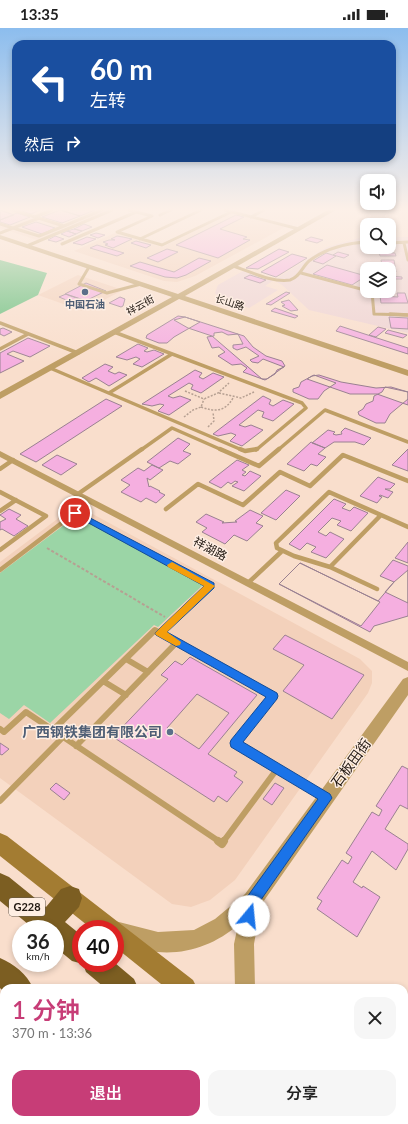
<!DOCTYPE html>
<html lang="zh">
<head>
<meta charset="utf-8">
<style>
  :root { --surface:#fff; --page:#f6f6f6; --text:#222; --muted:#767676; --accent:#c73d77 }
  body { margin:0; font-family:Lato,"Noto Sans SC",sans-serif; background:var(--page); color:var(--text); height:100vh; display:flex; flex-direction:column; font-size:15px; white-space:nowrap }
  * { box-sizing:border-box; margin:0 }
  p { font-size:13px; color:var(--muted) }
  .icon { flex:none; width:22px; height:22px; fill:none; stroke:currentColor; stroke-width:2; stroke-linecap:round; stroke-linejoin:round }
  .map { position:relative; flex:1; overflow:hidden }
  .panel { position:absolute; left:0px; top:956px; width:408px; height:140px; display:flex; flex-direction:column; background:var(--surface); border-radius:12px 12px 0 0; box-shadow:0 2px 6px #0003 }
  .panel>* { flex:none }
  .guide { position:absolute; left:12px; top:12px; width:384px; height:122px; border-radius:12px; box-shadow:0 2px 6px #0003; background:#1a4fa0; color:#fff; overflow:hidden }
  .buttons { position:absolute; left:360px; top:146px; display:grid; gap:8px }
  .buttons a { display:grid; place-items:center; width:36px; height:36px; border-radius:8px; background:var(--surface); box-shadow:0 2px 6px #0003; font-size:20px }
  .speed { position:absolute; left:12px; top:892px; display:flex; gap:8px; font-size:20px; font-weight:700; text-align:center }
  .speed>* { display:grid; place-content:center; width:52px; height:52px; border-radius:50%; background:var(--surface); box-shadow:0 2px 6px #0003; line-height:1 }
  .speed small { font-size:10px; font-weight:400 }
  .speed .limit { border:6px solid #d22; background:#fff; color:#111 }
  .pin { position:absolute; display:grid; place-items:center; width:34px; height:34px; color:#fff; margin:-17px; border:2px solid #fff; border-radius:50%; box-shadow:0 1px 4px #0007 }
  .me { position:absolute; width:44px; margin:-22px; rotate:17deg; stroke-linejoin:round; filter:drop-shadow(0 0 3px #0008) }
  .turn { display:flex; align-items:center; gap:14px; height:84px; padding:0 12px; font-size:18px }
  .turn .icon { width:52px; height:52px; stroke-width:2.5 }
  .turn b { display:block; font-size:28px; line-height:34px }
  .then { display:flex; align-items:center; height:38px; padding:0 12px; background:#0003; gap:8px; font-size:15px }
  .round { display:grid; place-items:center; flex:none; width:42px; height:42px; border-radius:12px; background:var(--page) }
  .summary { display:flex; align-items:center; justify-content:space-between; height:68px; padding:0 12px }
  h1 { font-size:24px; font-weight:600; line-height:30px; color:var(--accent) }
  .action { display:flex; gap:8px; margin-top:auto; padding:8px 12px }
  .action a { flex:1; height:46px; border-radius:12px; background:var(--accent); color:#fff; font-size:16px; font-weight:600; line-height:46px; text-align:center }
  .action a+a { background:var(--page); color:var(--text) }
  .status { display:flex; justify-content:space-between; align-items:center; height:28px; padding:0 20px; background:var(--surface); direction:ltr }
  .status svg { height:11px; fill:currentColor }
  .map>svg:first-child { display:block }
</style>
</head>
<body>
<div class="status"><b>13:35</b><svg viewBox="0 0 49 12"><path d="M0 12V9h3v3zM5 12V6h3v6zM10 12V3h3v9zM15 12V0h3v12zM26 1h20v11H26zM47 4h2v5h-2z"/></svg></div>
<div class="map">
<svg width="408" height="1096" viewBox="0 0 408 1096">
  <rect width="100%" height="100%" fill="#f9decc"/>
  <path fill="#f3d1bb" d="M0,182H108L37,212L0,200Z
    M231,185L285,199L195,248L177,254L164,253L74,223L115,205L162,219Z
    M78,247L123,262L83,283L38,267Z
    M76,477L360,631L372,643V655L368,665L235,852L210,872L191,879L172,876L0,750V534Z"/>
  <path fill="#eed3d3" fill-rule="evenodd" d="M366,208L367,219H389V209H408V305L309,282L282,257L274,252L265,258L278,262L249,280L220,270L215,265L218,257L243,243L274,252L327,219ZM367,241H389V263H367Z"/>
  <path fill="#9bd5a6" d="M76,488L203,557L158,599L154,597L50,695L24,677L9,691L0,685V545Z"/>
  <path fill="#68bf7d" d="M0,232L47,245L38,267L0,286Z"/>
  <path fill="#f5afe0" stroke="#9a8191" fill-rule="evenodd" d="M0,182L14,187L0,192Z
    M19,182H40L31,186Z
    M60,182L80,188L62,195L42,189Z
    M60,182H95L80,188Z
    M17,185L30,189L10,197L0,194V192Z
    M236,187L244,189L220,201L247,209L243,211L250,212L218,230L176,217Z
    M36,194L55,200L42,206L22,199Z
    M84,196L92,199L82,203L74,201Z
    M74,201L82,203L76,206L67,203Z
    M67,203L76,206L69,209L61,206Z
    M96,205L105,207L98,210L90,207Z
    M55,208L64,211L56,214L48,212Z
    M117,208L123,209L132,211L113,220L105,217L108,216L103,214L109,212H115L111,211Z
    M87,209L96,211L82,217L73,215Z
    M311,209L323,212L317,215L305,212Z
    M136,213L151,217L146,220L131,215Z
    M97,217L124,225L117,228L90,220Z
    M167,221L178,224L158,234L147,230Z
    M279,221L289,224L258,241L246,240Z
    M338,224L349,227L344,230L333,227Z
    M379,224L395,225L396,228H380Z
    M326,225L336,228L323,236L313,233Z
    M292,226L307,230L276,249L261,244Z
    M199,230L211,233L186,247L177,250L165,249L130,238L140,234L174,244Z
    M381,232H394L396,244L383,241Z
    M327,237L366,248L352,257L313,246Z
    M250,247L266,252L260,255L244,250Z
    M389,248L402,249V251H389Z
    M86,255L106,263L85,273L65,266Z
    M286,264L290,265L271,277L266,276Z
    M397,265H405L408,275H381L380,268L398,269Z
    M66,266L84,272L76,276L59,269Z
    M120,269L125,271L123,278L121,279L109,275Z
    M289,272L298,282L291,283L282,278L285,277L281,274Z
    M275,280L298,288L295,290L271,283Z
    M178,288L185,289L200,294L174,309L167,315H159L146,310L147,307Z
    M185,289L244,308L253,319L266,328L282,333L285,338L267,351H262L212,308L188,300L174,292Z
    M389,289L408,290V301L391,300Z
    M340,298L408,320V326L336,303Z
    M378,299L386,301L376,309L369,307Z
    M3,300L12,304L4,308L0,306V301Z
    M388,302L407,307L403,310L385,305Z
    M222,304L228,307L238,306L243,316L233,317V320L237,322L246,319L259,328L250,332L252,334L258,335L263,331L284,339L277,342L275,346L265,352L243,344L247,340L241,336L232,337L218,328L225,324L219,319L212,320L207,309L214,308V305Z
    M28,310L50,318L30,329L13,323L7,326L24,333L0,345V325Z
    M138,316L148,320L144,323L147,324L154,322L164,326L142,339L133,336L140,331L136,329L127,332L116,329Z
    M105,336L113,339L108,343L115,346L119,344L127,347L109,358L96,350L89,354L82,350Z
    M195,342L202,345L199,349L203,351L213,345L224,349L201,365L191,361L193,357L189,355L168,368L173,370L180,368L191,372L169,387L158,383L164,377L160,376L152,378L142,376Z
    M314,347L336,355L324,363L318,371H309L293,364V361L299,359L301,354Z
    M319,347L341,354L376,360L391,359L408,364V377L377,366H350L307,351L312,348Z
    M385,359L408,364V371L390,386L385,395H376L359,387L358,384L363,381L366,376L373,373L374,368L382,364Z
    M263,368L271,372L269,376L273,378L283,372L294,376L273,393L262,389L264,384L258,382L239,397L245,399L251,397L263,402L242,418L230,413L236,407L231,405L218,408L213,406Z
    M106,371L122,378L36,434L20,426Z
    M345,400L371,410L364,417L355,414H334L325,420L312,415L328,402L335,404L333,406L336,407L342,406L341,404Z
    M178,410L190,416L183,423L191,426L178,436L170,433L159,440L147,434Z
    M311,414L325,420L318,426L326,429L317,438L311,436L304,443L287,436Z
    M408,421V443L392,437Z
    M57,427L77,436L61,447L42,437Z
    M237,432L249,437L242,442L246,444L242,447L245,448L250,443L261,448L244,463L232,458L238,454L235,453L231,456L228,454L221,460L209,454Z
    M152,437L163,442L150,452L147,450L149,459L150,458L160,463L159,464L165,467L156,475L146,470L141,474L121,464L130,457L121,452L138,440L144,443Z
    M378,449L395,456L390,461H385L393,464L388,470L380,467L379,468L382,469L377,475L360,468Z
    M286,462L300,468L276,492L261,485Z
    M334,471L346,476L342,480L350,483L354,479L368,485L351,503L337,497L341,493L332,490L318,504L326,508L330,504L344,511L326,530L311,524L316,519L307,515L300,522L289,516Z
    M9,481L21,487L16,491L28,498L14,508L2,501L0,502V494L6,491L0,487Z
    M250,482L263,488L256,495L263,498L247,513L234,507L225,516L202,504L207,500L196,494L206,486L224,494L222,495L237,494L235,493Z
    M408,514V535L395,530Z
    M393,532L408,538V575L385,564L394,554L380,548Z
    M300,535L378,573L394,554L408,542V588L374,598L370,604L279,556Z
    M300,535L378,573L380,574L361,598L279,556Z
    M285,607L364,647L332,691L283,663L304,637L273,621Z
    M190,629L257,667L208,726L237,744L234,748L243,754L227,774L218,768L214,774L113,709L168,651L161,647L175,633L182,637ZM197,666L229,685L199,721L167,700Z
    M0,715L9,721L2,727L0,726Z
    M402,738L408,741V781L400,777L385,801L408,816V821L396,842L372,823L353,854L362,860L363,858L380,869L357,909L317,881L322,873L317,870L342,832L348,836L352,829L346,825L372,784L379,788L382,782L376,778Z
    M56,755L70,765L64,772L50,761Z
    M275,755L284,760L272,777L263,771Z"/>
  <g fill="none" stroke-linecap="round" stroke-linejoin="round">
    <path stroke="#b6a092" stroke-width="1.5" stroke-dasharray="2 1.5" stroke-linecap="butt" d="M185,363L204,371L218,365L229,355
      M219,365L241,370L254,364
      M201,379C215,384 225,384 233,370
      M184,389L193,382L201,379L204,371
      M208,399L214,393L213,384"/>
    <path stroke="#b6a092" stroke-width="2" stroke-dasharray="3 2" stroke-linecap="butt" d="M47,520L165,589"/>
    <path stroke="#be9e64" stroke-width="3" d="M13,182L35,189
      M52,182L35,189L64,198L102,182
      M129,182L152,188L117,204L162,217L231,184
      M225,182L299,201
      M160,187L171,182
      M251,189L264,182
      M39,190L13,200L39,208L64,198
      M0,196L13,200L0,205
      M140,211L201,182
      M389,215L408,214
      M404,215L408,232
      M62,216L136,184
      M27,218L112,182
      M233,238C249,243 272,255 290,252C300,249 302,239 309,233C326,220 347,215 367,214
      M89,239L79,256L107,265L141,256
      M301,245L372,264L374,286L408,287"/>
    <path stroke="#be9e64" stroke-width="3.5" d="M390,286L408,287
      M0,295L78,325
      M114,304L302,375L306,380L256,422
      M0,321L28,306
      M50,340L242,422
      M109,365L172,326
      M141,422L172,400L222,422
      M278,422L325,382L408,414"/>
    <path stroke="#be9e64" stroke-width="4.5" d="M220,421L259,438L279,421
      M240,421L245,423L257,421
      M0,441L13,432
      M0,464L46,488L0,522
      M329,464L381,487L330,539L294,528L277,520L276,515Z
      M78,466L142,421
      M166,481L198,456L243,477L280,444L310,458L343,427L408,453
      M0,483L16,472
      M381,487L408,499
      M330,539L377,561
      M0,542L75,485L210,558L172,594
      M248,555L281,524"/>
    <path stroke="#be9e64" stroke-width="6" d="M160,605L173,593
      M126,631L148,644
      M103,653L126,667
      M0,701L4,704L26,684L220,814
      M53,702L155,602L273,668L235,715L324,769
      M76,718L177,614
      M0,773L63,709
      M223,814L277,741"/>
    <path stroke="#be9e64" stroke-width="8" d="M218,813L222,816L224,813"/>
    <path fill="#be9e64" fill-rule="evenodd" d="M0,423L408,634V643L0,429Z
      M44,1092H62V1096H44Z"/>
    <path fill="#be9e64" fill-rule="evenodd" d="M328,182H336L185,268L408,342V348L179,271L0,371V364L172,269L0,211V207L178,266Z
      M408,649V667L261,877L254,916L255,960H235L234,916L238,897C216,916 187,927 157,924C143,922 129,916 115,913V901H106L108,896L115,893L158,904L194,902L215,891L245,866L403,651Z"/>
    <path fill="#a37c32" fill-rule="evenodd" d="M0,805L7,808L193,952L197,960H166L115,919V901H92L0,828Z
      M0,990L4,992V1017L0,1015Z
      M84,1092H112L114,1096H86Z
      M340,1092H370L372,1096H342Z"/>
    <path fill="#7c5e22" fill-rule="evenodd" d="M0,845L9,849L46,879L61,861L70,858L79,861L82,870L79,879L65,894L81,907V935H115L134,951L138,960H105L86,944L83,936L72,933L55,919V901H34L0,873Z
      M0,930C14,936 27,946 33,960H4V964L0,960Z
      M153,1092H185L187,1096H155Z
      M270,1092H330L328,1096H272Z"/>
  </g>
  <linearGradient id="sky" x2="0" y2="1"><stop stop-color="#8cbdee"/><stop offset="0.54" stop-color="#fcf0e8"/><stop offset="1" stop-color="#fcf0e8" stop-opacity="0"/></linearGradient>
  <rect width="408" height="335" fill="url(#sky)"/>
  <path fill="#1a73e8" stroke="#114b97" d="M75,482L214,555V560L167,604L277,665L278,668L277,671L243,714L330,766L332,770L258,876L254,892L249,894L245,892L243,888L247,869L318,771L231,719L230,715L231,712L266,669L156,607L155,605L204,558L72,486V483Z"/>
  <path fill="#f59e0b" d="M172,534L215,558L167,604L181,614L180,617L176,618L156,607L155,605L204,558L168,539L167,537Z"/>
  <g fill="#5c6f8a" stroke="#feeee3" stroke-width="1.5">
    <circle cx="85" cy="264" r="4"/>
    <circle cx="170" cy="704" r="4"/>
  </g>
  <g text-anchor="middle" stroke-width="3" stroke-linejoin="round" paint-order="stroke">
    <g font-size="10" fill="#201710" stroke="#feeee3">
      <text transform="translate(230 274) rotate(18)" y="4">长山路</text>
      <text transform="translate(140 277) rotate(-29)" y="4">祥云街</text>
    </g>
    <g font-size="10" font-weight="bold" fill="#4e5e75" stroke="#feeee3">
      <text x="85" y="280">中国石油</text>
    </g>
    <rect fill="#feeee3" stroke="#63584f" stroke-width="1" x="9" y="870" width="36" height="18" rx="3"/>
    <g font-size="11" font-weight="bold" fill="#201710">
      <text x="27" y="883">G228</text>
    </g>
    <g font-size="12" fill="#201710" stroke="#feeee3">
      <text transform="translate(210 521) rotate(28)" y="4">祥湖路</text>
    </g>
    <g font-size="14" font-weight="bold" fill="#4e5e75" stroke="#feeee3" text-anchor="end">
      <text x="162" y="709">广西钢铁集团有限公司</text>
    </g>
    <g font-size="14" fill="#201710" stroke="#feeee3">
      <text transform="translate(351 735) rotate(-54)" y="5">石板田街</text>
    </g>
  </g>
</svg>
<div class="buttons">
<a><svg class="icon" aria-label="sound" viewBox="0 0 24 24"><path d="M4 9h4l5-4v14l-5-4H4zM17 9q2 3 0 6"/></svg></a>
<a><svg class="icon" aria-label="search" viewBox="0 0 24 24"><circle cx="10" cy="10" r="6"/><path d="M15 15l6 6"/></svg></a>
<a><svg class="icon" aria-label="layers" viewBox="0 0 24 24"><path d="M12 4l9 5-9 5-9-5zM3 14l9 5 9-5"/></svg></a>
</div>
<div class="speed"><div>36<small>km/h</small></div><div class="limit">40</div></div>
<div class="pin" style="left:75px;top:485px;background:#d93025"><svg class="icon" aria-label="arrive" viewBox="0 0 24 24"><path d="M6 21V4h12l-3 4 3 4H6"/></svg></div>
<svg class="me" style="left:249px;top:888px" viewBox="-20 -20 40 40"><circle r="19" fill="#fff"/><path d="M0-13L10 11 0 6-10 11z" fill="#1a73e8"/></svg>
<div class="guide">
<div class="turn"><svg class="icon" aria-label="left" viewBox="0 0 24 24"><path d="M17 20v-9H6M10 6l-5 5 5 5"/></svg><div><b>60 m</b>左转</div></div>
<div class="then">然后<svg class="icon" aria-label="right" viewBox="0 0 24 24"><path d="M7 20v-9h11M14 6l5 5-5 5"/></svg></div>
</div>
<section class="panel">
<div class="summary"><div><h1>1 分钟</h1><p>370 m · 13:36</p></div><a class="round"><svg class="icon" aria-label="close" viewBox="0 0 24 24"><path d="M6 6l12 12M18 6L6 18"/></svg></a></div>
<div class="action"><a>退出</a><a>分享</a></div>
</section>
</div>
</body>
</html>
